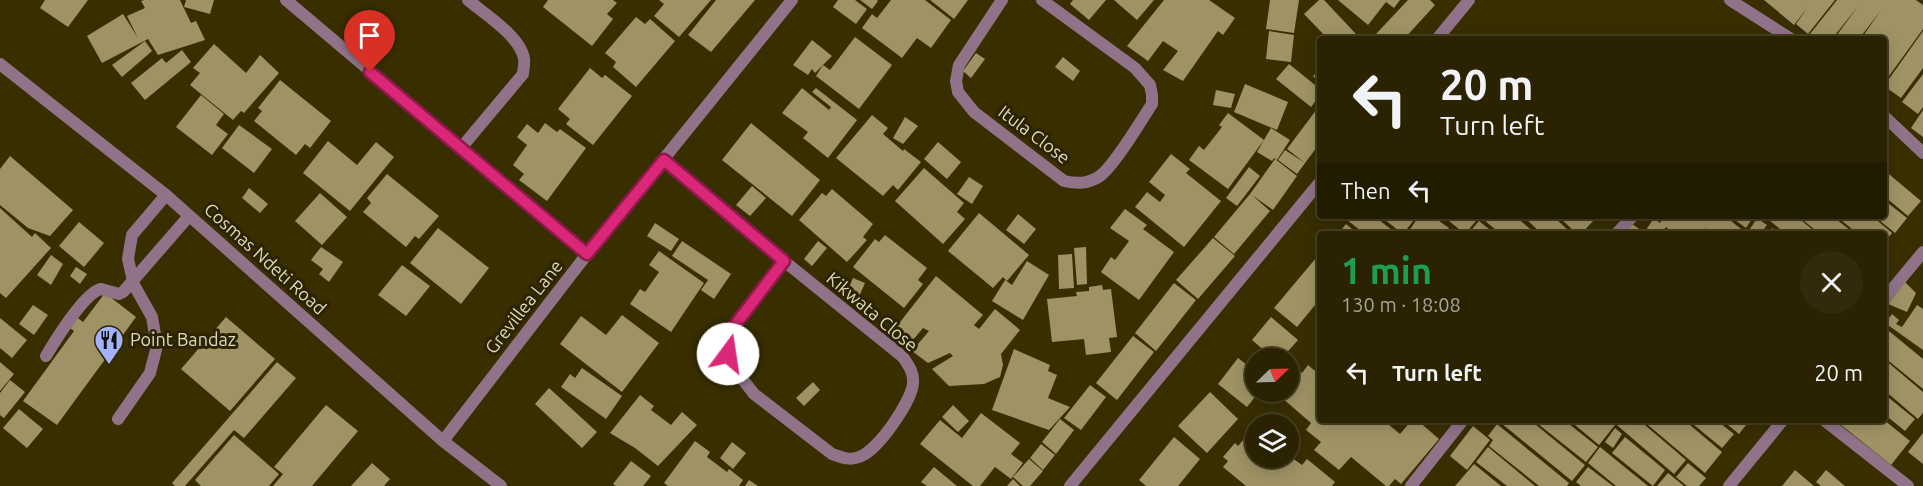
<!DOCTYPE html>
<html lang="en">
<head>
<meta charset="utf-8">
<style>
  :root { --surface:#2a2200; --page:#322a0a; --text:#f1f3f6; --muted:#a5a499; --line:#463f22 }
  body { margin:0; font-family:Ubuntu,sans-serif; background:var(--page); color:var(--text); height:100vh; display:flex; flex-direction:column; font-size:22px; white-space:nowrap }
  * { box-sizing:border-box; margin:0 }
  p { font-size:20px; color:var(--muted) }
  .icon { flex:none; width:33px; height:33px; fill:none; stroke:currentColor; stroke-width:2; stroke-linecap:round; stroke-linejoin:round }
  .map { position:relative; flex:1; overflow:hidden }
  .side { position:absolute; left:1317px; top:231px; width:570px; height:192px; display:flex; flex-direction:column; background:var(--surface); border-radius:6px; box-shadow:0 3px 15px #0003,0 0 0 2px var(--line) }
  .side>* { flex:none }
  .top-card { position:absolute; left:1317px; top:36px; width:570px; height:183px; border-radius:6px; box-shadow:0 3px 15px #0003,0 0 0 2px var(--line); background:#2a2200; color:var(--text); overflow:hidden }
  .needle { width:39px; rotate:67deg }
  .buttons { position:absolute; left:1245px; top:348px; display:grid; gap:12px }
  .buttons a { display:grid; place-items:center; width:54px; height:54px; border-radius:50%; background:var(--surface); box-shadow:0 3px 15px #0003,0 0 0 2px var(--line); font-size:30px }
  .pin { position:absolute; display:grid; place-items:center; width:51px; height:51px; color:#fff; margin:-62px -26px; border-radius:50% 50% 50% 0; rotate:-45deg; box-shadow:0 0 6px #0007 }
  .pin .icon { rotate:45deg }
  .me { position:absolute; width:66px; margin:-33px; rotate:14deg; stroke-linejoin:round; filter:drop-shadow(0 0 4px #0008) }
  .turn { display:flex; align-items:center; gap:21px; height:126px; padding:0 24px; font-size:27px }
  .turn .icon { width:78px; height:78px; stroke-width:2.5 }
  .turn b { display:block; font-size:42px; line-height:51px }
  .then { display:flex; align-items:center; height:57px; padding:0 24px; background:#0003; gap:12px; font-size:22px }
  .round { display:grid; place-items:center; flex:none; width:63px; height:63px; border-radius:32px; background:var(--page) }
  .overview { display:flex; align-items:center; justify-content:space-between; height:102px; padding:0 24px }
  h1 { font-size:36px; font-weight:700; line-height:45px; color:#1e9e55 }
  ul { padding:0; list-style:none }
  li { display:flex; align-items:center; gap:18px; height:78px; padding:0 24px }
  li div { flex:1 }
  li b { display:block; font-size:22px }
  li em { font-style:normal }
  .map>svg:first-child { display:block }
</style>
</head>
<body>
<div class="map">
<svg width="1923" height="486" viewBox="0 0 1923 486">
  <rect width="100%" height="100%" fill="#382e00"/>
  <path fill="#9f9365" d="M45,0H88L68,27L40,8Z
    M144,0H180L191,23L196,21L205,40L158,55L148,39L102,63L87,36L123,14L138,38L127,16L145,8L141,1Z
    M186,0H214L210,14L184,7Z
    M548,0H613L617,3L607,14L613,19L592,46L543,7Z
    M659,0H711L679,37L654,16L664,4Z
    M716,0H755L711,52L688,35Z
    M838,0H855L867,9L856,24L833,7Z
    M860,0H877L878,1L872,9Z
    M891,0H925L951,20L931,48L917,38L902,58L862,28L872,14L877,18Z
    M930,0H968L954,19Z
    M1073,0H1106L1089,20L1070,4Z
    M1114,0H1154L1137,20Z
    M1164,0H1209L1235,18L1223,35L1218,31L1183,81L1163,70L1178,51L1163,41L1148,61L1127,46Z
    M1270,0H1299L1294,33L1266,29Z
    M1319,0H1324L1356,34L1350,39H1328L1304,14Z
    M1338,0H1400L1394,8L1386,2L1368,25Z
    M1408,0H1430L1435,5L1404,39H1375L1379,36L1376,34Z
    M1764,0H1835L1808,34L1796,24L1808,7L1794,25Z
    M1837,0H1916L1923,5V29L1884,83V39H1861L1881,10L1859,39H1834L1859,5L1832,39H1816L1810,34Z
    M636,17L645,24L650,19L675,41L636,87L613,67L616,62L605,53Z
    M1269,31L1294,35L1291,62L1266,59Z
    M1923,31V68L1901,98L1884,86Z
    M855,37L892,65L859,109L816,76L823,65L830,70Z
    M812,40L832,56L815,73L812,69L808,75L793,65Z
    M145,41L152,51L122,77L112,65Z
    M214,44L246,73L260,55L279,73L244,113L241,111L233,120L190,85L200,73L193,68Z
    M182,50L191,62L145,100L131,83L162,58L166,63Z
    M976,53L985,59L971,78L963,71Z
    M1063,57L1080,71L1073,81L1055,67Z
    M1289,64L1320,89V95L1311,107L1276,79Z
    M590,68L602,78L605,75L632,96L593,145L566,124L570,119L558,109Z
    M1320,70V84L1313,76Z
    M1923,74V107L1918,114L1902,102Z
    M280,80L331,121L310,148L305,144L296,155L254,121L262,111L258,108Z
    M1245,84L1288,102L1277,130L1234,112Z
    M802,88L829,110L831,107L812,92L816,88L857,120L828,158L803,138L808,132L782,113Z
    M1216,90L1235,94L1231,108L1213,105Z
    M201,95L224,114L216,125L228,134L212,155L176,127Z
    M1320,105V143L1305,163L1287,149Z
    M1923,110V137L1911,128Z
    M1228,113L1264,140L1228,189L1189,160L1199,146L1204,150L1222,127L1219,125Z
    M872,115L888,128L883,134L903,151L904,149L921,162L898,190L893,185L883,196L836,158Z
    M905,117L918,126L903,144L893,138Z
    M545,123L557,132L560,129L586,148L547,201L519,180L524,174L513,165L527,145L517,137L527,124L538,133Z
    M751,123L820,180L792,216L722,160Z
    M239,125L272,149L254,173L222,148Z
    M1271,128L1290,140L1277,160L1274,158L1272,161L1257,152Z
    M328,141L357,165L376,142L394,157L350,211L303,173Z
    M938,142L961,162L947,179L924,159Z
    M1285,150L1305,163L1297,174L1278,160Z
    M1171,154L1190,169L1186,173L1221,201L1184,247L1135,207L1147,192L1160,202L1165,195L1149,182Z
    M10,156L73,210L50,236L28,228L0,205V169Z
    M1275,159L1297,176L1273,210L1252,195L1270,211L1234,254L1214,237L1250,194Z
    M1249,167L1260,176L1237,206L1226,198Z
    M924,168L964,203L957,212L965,219L943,244L895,201Z
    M1884,170L1921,201L1908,216L1884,196Z
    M387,174L439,216L419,239L415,236L406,247L363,212L371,203L367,198Z
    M969,177L983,186L972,204L957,194Z
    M752,186L766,198L750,216L736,205Z
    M249,188L268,204L260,213L242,198Z
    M832,189L873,224L863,237L867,240L847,262L799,220L822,193L826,196Z
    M320,193L347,217L322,245L295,221Z
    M1884,200L1907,218L1895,233L1874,216H1884Z
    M0,208L32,237L35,233L51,248L6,298L0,293Z
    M1125,209L1147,225L1143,229L1174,252L1139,300L1101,272L1111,257L1115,260L1129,241L1110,228Z
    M979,213L1029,255L1007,281L1003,277L993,288L948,251Z
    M1018,214L1036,229L1024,244L1006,230Z
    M1350,216H1374L1397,234H1365L1347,220Z
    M1380,216H1417L1403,234Z
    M1419,216H1432L1449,228L1445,234H1407Z
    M1443,216H1480L1465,234Z
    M1487,216H1515L1536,234H1501L1484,220Z
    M1523,216H1553L1572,234H1542Z
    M1558,216H1590L1594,220L1581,234H1577Z
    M1665,216H1725L1747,234H1713L1704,227L1711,234H1675L1666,227L1661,234H1653L1646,230L1654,218L1660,223Z
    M1738,216H1754L1746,228L1735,220Z
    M1764,216H1796L1818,234H1786Z
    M1798,216H1832L1855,234H1820Z
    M1836,216H1872L1892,233L1884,243V234H1858Z
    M1757,218L1767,225L1760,234H1751L1748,232Z
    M1479,221L1495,234H1468Z
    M79,222L104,243L84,267L59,246Z
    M655,223L679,239L671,251L647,236Z
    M1346,224L1358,234H1338Z
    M1632,224L1647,234H1626Z
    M438,228L489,268L461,304L410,263Z
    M1772,228L1781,234H1767Z
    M885,235L927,268L918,280L923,284L904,308L853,267L875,239L879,242Z
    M1213,238L1235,256L1198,299L1176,280Z
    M682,241L731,274L714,299L701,290L708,280L672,256Z
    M818,241L827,248L812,266L804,259Z
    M321,247L343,262L329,282L319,274L323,269L311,260Z
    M1086,247L1087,284L1077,285L1074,248Z
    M659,251L704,283L671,332L630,304L640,289L645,292L659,272L649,265Z
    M1072,254L1074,288L1059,289L1058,255Z
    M51,255L63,264L51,285L37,275Z
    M1316,258L1320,262V299L1297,327L1274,308Z
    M1027,261L1049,275L1023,320L992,301L1005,280L1012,285Z
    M402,265L430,286L406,316L378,295Z
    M76,267L87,274L80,284L70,276Z
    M936,276L983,315L974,325L979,329L995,309L1020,330L1001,354L1003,365L1000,377L984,384L949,386L932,369L953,356L950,353L928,363L912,351L929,331L923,328L907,347L890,335Z
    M853,278L865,283L857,301L845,296Z
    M1905,282L1916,293L1907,312L1888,304Z
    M1174,283L1196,300L1156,351L1135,333Z
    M1102,285L1103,290L1111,289L1117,337L1109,338L1111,352L1086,355L1084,339L1052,342L1047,299L1077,296L1076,292L1089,291V287Z
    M105,293L136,317L57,425L23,401L74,331L66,325L74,315L83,322Z
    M33,305L48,315L34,335L19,324Z
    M1917,305L1923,309V350L1885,323L1892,314L1899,320L1896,324L1902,327Z
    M622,315L659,343L622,392L560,344L581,316L606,335Z
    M226,317L275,359L230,411L181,369Z
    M1271,317L1298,340L1282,358H1273L1252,340Z
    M0,318L27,340L12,358L0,348Z
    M1884,327L1923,359V389L1884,357Z
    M1133,336L1154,352L1117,400L1096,383Z
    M1014,349L1050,365L1048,371L1057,375L1048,398L1070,407L1049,430L992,410Z
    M1238,358L1256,372V392H1259L1247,407L1218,384Z
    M1884,359L1923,392V413L1918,419L1884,390Z
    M0,362L14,374L0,391Z
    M277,362L296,378L244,438L234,430L185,486H175L172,483Z
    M1308,365L1320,375V420H1383L1400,434L1412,420H1417L1439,439L1401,484L1395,479L1389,486H1386L1351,457L1339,470L1314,450L1321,442L1306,430L1311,423L1281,397L1285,392H1288V379L1297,369L1302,373Z
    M582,368L622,396L606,419L561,387L570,374L575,378Z
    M10,380L25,392L4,418L0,415V393Z
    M813,382L820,390L804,406L796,398Z
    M1090,385L1106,397L1081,430L1064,418Z
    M549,388L597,432L582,448L535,404Z
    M1210,392L1238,419L1207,453L1178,426Z
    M1884,394L1915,419L1905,431L1884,414Z
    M640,395L654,406L651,410L671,425L682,412L697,425L658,466L635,448L610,433Z
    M326,405L358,431L312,486H273L283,474L274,467Z
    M953,405L969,421L958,432L942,417Z
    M19,409L43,429L27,448L3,428Z
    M981,413L1020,443L1011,454L1023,463L1011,479L995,467L980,486H973L920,444L940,420L962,438Z
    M1060,419L1074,430L1056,454L1042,442Z
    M1503,420H1530L1585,465L1572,481L1501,423Z
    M1533,420H1564L1598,447L1586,462Z
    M1569,420H1608L1615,425L1599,445Z
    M1611,420H1639L1686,460L1674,474Z
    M1642,420H1684L1722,452L1705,473Z
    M1688,420H1716L1734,434L1722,448Z
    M1722,420H1750L1739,434Z
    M1835,420H1884L1910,441L1891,465Z
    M1497,424L1569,483L1567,486H1539L1489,446L1493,440L1488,436Z
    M1473,426L1490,440L1467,470L1450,456Z
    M1615,428L1622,434L1613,448L1605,442Z
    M1250,432L1256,436V458H1281L1284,460L1288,458V455L1302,465L1307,459L1335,482L1332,486H1246L1223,467L1228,461L1223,457L1235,443L1238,446Z
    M1923,433V464L1908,452Z
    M234,435L279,474L269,486H201L195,480Z
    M1174,437L1200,459L1178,486H1146L1139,480Z
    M1625,437L1665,470L1653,486L1612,453Z
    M695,441L710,452L707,457L727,472L729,469L743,480L739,486H668L664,483Z
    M732,442L746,453L733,469L720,458Z
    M1041,444L1055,455L1043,470L1030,458Z
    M1488,447L1535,486H1507L1476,462Z
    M1600,447L1648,486H1616L1588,463Z
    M1029,459L1043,471L1030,486H1023L1013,477Z
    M631,461L651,476L643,486H616L613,484Z
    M372,463L390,479L384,486H351Z
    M1688,463L1706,478L1699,486H1687L1676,477Z
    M1474,464L1501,486H1455Z
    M934,467L957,486H927L921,482Z
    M1588,467L1613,486H1581L1576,482Z
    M1795,470L1814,486H1782Z
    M1826,470L1845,486H1821L1816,482Z
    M1668,473L1684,486H1657Z
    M1013,479L1020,486H1007Z
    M749,480L758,486H745Z"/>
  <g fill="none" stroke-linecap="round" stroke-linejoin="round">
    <path stroke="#907389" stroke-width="12" d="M46,356C55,341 85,292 101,289L119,294L123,292L189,216
      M118,419L150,373L157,346L152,317L134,285L128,259L132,235L166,195"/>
    <path stroke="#907389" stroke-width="12" d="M286,0L587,254
      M1002,0L959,65L956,81L958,92L974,112L1064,181C1077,184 1088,184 1100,176C1114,166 1141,121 1152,104V95L1150,85L1135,68L1042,0
      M1730,0L1791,39
      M1437,39L1469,0
      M0,64L166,195L443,441L501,486
      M1884,116L1923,153
      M461,148L523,74C523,70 525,64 524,59C521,37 485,14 468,0
      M664,160L784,261L903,357C908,365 914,372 913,383C912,401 877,452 859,457C849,461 841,457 832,454L754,394L733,367L728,354L732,329L784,261
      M1616,234L1633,216
      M1884,299L1923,252
      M1824,420L1908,486
      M443,441L587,254L792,0
      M1070,486L1320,182
      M1411,486L1463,420
      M1729,486L1783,420"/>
  </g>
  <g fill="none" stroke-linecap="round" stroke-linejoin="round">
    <g stroke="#8e194d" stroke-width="15">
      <path id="route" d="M370,72L587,254L664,160L784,261L732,329L728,354"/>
    </g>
    <use href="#route" stroke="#db2777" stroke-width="10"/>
  </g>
  <defs>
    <g id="restaurant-pin" transform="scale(1.5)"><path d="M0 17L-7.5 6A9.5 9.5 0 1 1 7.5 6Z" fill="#a4b2fc" stroke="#2c2401"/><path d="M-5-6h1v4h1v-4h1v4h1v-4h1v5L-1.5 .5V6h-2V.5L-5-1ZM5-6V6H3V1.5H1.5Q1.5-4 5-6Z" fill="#111"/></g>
  </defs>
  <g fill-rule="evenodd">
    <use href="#restaurant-pin" x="109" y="340"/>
  </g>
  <g text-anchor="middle" stroke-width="6" stroke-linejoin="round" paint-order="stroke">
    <g font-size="18" fill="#ded8c0" stroke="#2c2401">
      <text transform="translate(1034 135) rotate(37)" y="6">Itula Close</text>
      <text transform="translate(265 259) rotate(42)" y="6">Cosmas Ndeti Road</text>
      <text transform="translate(524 307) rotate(-52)" y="6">Grevillea Lane</text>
      <text transform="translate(872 312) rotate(40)" y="6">Kikwata Close</text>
    </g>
    <g font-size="18" fill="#ded8c0" stroke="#2c2401" text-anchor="start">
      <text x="130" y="346">Point Bandaz</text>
    </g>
  </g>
</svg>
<div class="buttons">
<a><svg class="needle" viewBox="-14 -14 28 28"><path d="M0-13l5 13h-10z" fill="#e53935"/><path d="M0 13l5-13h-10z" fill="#a5a499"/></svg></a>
<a><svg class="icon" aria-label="layers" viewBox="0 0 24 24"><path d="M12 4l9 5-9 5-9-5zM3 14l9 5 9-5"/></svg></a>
</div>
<div class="pin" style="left:370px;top:72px;background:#d93025"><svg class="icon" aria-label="arrive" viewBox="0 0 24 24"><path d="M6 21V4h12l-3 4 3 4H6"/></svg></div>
<svg class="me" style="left:728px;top:354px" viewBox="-20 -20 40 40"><circle r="19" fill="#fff"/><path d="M0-13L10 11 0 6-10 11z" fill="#db2777"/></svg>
<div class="top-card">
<div class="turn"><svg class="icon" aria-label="left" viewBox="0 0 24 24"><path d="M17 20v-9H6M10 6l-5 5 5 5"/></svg><div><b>20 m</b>Turn left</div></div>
<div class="then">Then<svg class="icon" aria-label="left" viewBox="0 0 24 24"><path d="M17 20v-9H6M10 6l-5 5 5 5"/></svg></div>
</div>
<section class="side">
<div class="overview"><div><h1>1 min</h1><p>130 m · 18:08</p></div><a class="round"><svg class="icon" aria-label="close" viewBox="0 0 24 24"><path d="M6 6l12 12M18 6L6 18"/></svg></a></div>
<ul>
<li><svg class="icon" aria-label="left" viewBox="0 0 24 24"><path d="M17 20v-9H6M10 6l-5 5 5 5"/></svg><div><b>Turn left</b></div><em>20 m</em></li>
</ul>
</section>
</div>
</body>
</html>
